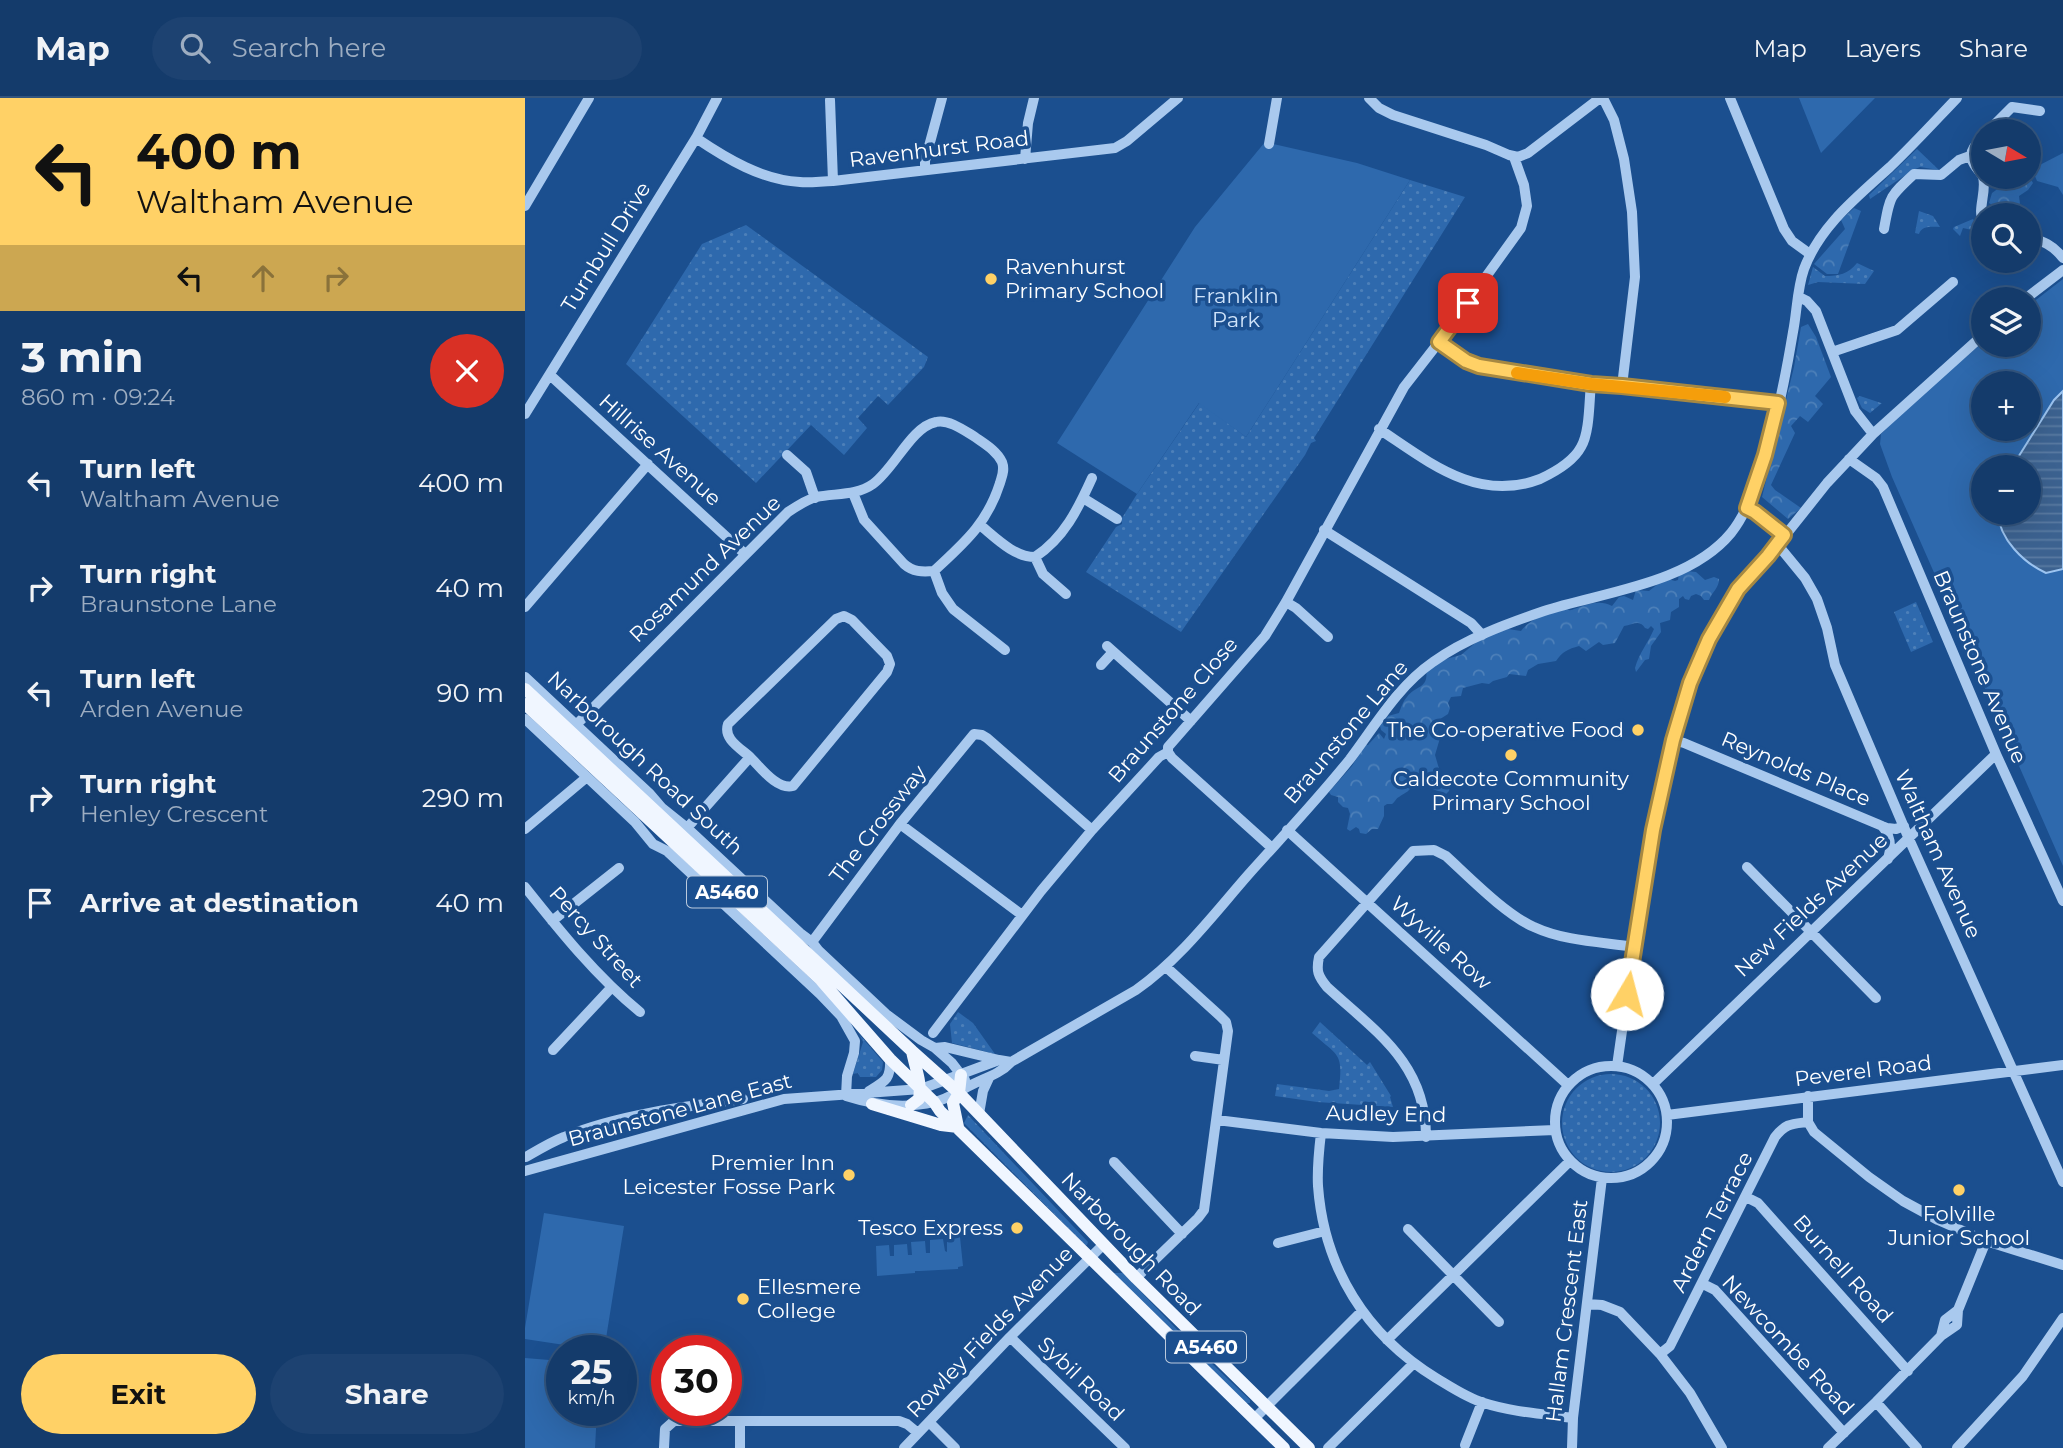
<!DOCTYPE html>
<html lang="en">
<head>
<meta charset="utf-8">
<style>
  :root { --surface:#143b6b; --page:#1d4271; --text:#f1f3f6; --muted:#9dadc1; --line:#33557e; --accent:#ffd166 }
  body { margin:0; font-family:Montserrat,sans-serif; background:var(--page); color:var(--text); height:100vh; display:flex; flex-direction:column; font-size:26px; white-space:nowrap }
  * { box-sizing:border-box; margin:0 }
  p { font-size:23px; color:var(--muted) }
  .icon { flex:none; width:38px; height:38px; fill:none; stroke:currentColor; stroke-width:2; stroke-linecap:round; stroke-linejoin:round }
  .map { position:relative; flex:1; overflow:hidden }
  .panel { display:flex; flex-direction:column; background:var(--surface); width:525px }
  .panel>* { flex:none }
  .banner { background:#ffd166; color:#111; overflow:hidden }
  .needle { width:46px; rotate:100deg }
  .buttons { position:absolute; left:1446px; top:21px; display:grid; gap:14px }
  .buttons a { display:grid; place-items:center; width:70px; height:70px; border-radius:50%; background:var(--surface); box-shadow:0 7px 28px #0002,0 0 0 2px var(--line); font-size:35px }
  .speed { position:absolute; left:21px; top:1237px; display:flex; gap:14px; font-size:35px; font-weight:700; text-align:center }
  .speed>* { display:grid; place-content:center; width:91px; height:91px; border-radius:50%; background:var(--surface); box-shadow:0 7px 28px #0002,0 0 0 2px var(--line); line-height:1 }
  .speed small { font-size:18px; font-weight:400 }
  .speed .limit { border:10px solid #d22; background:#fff; color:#111 }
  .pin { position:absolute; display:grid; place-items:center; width:60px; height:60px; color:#fff; margin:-30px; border-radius:14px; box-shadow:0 4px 10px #0006 }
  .me { position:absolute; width:77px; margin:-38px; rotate:8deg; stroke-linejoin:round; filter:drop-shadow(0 0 5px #0008) }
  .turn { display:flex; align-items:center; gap:24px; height:147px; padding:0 21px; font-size:32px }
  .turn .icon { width:91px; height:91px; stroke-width:2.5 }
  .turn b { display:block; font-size:49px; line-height:60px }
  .lanes { display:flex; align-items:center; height:66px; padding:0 21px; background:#0003; justify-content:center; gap:35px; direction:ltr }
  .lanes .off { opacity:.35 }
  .round { display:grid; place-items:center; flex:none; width:74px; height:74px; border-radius:37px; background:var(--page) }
  .headline { display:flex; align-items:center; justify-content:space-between; height:119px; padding:0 21px }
  h1 { font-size:42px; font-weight:700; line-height:52px }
  .action { display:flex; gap:14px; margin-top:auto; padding:14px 21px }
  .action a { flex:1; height:80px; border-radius:42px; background:var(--accent); color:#111; font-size:28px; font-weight:700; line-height:80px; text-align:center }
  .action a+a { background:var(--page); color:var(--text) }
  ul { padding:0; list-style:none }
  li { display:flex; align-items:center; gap:21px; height:105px; padding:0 21px }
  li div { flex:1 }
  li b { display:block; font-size:26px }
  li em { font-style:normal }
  header { display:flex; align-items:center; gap:42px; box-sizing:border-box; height:98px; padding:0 35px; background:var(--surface); border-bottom:2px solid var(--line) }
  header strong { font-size:33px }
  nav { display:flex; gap:38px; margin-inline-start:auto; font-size:24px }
  .search { width:490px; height:63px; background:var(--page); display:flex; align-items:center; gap:18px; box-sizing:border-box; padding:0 24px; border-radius:38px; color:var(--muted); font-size:26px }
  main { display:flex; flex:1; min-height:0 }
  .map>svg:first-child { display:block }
</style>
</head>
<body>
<header>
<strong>Map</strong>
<div class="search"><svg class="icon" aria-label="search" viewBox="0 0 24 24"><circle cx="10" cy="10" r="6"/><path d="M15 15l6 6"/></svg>Search here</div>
<nav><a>Map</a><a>Layers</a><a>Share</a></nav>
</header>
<main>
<section class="panel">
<div class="banner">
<div class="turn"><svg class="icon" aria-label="left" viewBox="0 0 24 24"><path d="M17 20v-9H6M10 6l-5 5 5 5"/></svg><div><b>400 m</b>Waltham Avenue</div></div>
<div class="lanes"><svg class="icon" aria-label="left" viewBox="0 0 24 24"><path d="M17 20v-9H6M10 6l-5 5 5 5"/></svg><svg class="icon off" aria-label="ahead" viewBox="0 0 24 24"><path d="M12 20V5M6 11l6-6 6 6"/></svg><svg class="icon off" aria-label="right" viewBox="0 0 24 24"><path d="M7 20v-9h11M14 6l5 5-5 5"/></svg></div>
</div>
<div class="headline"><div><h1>3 min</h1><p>860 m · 09:24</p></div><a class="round" style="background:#d93025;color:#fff"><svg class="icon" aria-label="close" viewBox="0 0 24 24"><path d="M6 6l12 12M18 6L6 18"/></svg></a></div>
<ul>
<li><svg class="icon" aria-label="left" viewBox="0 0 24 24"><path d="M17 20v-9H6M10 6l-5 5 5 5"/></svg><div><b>Turn left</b><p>Waltham Avenue</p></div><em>400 m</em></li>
<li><svg class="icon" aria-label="right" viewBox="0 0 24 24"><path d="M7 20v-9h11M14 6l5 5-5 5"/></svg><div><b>Turn right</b><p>Braunstone Lane</p></div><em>40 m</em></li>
<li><svg class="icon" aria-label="left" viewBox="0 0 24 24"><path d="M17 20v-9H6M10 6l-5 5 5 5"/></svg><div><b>Turn left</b><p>Arden Avenue</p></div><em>90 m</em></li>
<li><svg class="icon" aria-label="right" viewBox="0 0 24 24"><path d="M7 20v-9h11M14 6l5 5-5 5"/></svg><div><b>Turn right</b><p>Henley Crescent</p></div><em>290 m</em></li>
<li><svg class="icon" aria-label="arrive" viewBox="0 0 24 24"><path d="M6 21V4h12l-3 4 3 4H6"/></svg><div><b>Arrive at destination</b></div><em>40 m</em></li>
</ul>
<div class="action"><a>Exit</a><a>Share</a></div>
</section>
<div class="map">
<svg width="1538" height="1350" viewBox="0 0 1538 1350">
  <defs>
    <pattern id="grass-dots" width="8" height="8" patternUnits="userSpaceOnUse" patternTransform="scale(1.75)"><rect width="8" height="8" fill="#2e69ad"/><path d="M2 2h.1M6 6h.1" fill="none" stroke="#4d80b9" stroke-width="1.8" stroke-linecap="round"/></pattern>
    <pattern id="forest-crowns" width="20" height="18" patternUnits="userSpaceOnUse" patternTransform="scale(1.75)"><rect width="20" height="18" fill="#2e69ad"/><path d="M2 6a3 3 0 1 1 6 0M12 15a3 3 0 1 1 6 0" fill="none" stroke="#4d80b9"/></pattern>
    <pattern id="water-rules" width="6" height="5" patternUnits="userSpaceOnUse" patternTransform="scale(1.75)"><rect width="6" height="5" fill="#3c6290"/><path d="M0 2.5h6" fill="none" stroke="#597aa1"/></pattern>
  </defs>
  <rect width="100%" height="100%" fill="#1b4f8f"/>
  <path fill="url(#grass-dots)" d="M1392,51L1414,72L1395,69L1388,72L1345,101L1344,97Z
    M885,82L940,99L789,340L791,343L786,345L780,357L656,534L561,474L591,429L597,426V420L612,396L675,304L721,339Z
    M1394,113L1408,118L1415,129C1407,129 1397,127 1394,136L1390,135Z
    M1448,121L1456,134L1438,130L1435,138L1428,131L1429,129Z
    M221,127L403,259L399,269L363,307L353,298L333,320L342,330L319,357L286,327L231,385L101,266L177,146Z
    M1332,165L1349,173L1340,186L1293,184L1283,187L1288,169L1300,178C1314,178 1323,176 1332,165Z
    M1335,298L1356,305H1357L1345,315L1337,310L1332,300Z
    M1391,504L1408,544L1386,554L1369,514Z
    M433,914L448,925L470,956L427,945L425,926Z
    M795,924L842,967L845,964L866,998L865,999L868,1009L792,1004L750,998L752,986L804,993L814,991C818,954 814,959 787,935Z
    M334,936L358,964L357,972L351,979H335L333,975L328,976L338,944Z
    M1037 1025a49 49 0 1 1 98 0a49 49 0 1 1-98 0Z
    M443,1017L563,1144L562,1147H560L439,1025Z
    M587,1175H598L662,1242L725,1302V1305H721Z"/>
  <path fill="url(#forest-crowns)" d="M1503,77L1508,85L1503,92L1494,98L1495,106C1487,117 1480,117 1466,117L1470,112L1469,108L1464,105L1467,95L1489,79H1503Z
    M1329,110L1336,113L1313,176H1302L1289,166L1320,131L1316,122Z
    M1283,226L1291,239L1306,279L1290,298L1298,306L1283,324L1275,318L1266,328L1270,335L1246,387L1250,392L1276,410L1263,421L1237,399L1269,269L1276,229Z
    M1161,473L1171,474L1180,482L1189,479L1194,481C1194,490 1187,494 1184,502H1179L1176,498L1171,496L1166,498L1164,502L1160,501L1158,498L1154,501V509L1146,514L1145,522L1135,525L1136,534L1126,548L1124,561L1120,562L1111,574L1110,570C1114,555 1123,545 1129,531L1126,528L1123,531L1120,530C1114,521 1108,527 1099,528L1090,545L1078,547L1074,544L1061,553L1054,548C1043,551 1037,554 1031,563L1013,566L1003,572L1001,578L984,576L982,579L968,583L964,586L957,585L938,590L936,598L926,599L923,605L925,610L923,616L912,623V631L915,640L910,657L917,681L922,683L925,688L924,693L919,698L916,694L896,687L893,682H889C884,695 884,692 874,699C871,700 870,704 867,706H862L859,708V718L853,731H847L841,736L835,735L834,731L831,729L825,733L822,731L825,716L823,710L818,709L813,704V699L806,697L804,694L827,668L840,647H843L854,635L859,641L861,636L856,632L855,628L863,618L874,615C876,610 878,603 882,599C891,587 904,591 901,572L921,561L936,557L955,541L983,531L996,533C1003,523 1025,511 1039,511C1047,511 1041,514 1049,511C1062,507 1074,501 1087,508L1094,499L1099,498L1108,502L1111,492L1124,493L1138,482L1143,481L1150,483L1153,482L1154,476Z"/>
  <path fill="#2e69ad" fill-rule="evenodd" d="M1274,0H1350L1296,55Z
    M740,44L832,65L885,82L721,339L674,305L612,396L532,345L670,129Z
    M1538,55V97L1533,89L1512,83L1507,71Z
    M1538,181V768L1367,379L1355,346L1356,336L1384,308L1458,244V247H1503V208ZM1458,285H1503V331H1458ZM1458,369H1503V415H1458Z
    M19,1115L99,1128L79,1253L0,1241V1230Z
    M435,1139L438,1168L433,1169V1171L395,1173H390V1175L352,1178L351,1148L364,1147L365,1158H369V1147L382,1146L383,1157H387L386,1144L400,1143L401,1155H405V1142L418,1141L420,1153L422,1154V1140Z
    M0,1260L37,1263V1312L72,1313L70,1350H0Z"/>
  <path fill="url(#water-rules)" stroke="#9cc4f0" stroke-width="2" d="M1538,293V471L1521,475C1499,465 1474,441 1473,415H1503V369H1487L1529,302Z"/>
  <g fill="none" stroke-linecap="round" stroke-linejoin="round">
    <path stroke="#a9c9ee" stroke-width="10" d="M844,0L854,10L868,17L961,47L984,57L993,59L1003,55L1075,0
      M1078,0L1089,22L1099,61L1107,114L1110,179L1097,288
      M1205,0L1259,131L1267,143L1285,156
      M305,2L308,83
      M1463,33L1487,9L1515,13
      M1458,39C1441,56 1443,60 1458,78
      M171,40C202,61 237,82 275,84C286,85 297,83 308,83L590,50L602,43L653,0
      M744,46L752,0
      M500,61L503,25L509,0
      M400,72V63L417,0
      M0,108L64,0
      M1458,125C1452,110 1462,94 1458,79
      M1359,131C1365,98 1364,99 1389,76L1416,77L1434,62L1445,58
      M1503,139C1518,143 1528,147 1538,160
      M1274,199L1282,203L1291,213L1330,313L1348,336
      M1500,201L1538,172
      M914,244C932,256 947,267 968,271L1066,286L1097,288L1253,305
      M1307,254L1372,232L1428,184
      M25,277L220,456
      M0,316L171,40L192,0
      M854,331C904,364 952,405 1015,381C1030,374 1048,364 1056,349C1065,334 1064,303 1066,286
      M262,357L281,374L290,400
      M1324,361L1351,380L1358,389L1471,656L1538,803
      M328,395L339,422L379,466C388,474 397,474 409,473L417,495L428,511L480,552
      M558,400L592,421
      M1222,410L1229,414L1259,437
      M455,427C471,440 489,459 510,459C539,440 553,411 567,380
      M799,432L946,525L957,537
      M1252,446L1280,480L1292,501L1302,530L1310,567L1384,741L1538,1084
      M510,459L518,476L541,496
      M761,504L771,510L803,539
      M0,509L123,366
      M582,548L666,623
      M576,567L588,554
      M0,579L125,696L137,710L162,730L275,835L287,844L294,853L361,916L396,942L410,950L427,965L440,982
      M0,621L110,724L128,746L142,753L295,896L316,918L330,943L329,955L322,978L321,998
      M51,627L263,414C272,408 281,402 291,399C311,395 331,398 348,386C370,370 386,329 411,324C424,321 440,333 450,339C460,346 472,353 477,364C480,372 477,378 475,385C462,426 439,445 409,473
      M1148,642L1159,645L1362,730L1371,731L1379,728
      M643,654L647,660L747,750
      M375,726L497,817
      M1357,728C1366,738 1367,748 1363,761
      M162,730L225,659C236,670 252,692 268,688L362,574L365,566L362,558L327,522L319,518L311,521L203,626C198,641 215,650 225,659
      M0,731L62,679
      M762,732L1043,987
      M1222,769L1351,900
      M0,789C35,833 71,878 115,914
      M27,823L94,770
      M287,844L375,726L449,636L457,637L462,640L567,732
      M408,935L516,793L567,732L634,659L643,654V649L740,538L761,504L879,289L914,244L996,130L1002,108L999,87L989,59
      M410,950L420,949L474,962
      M28,952L86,890
      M670,958L699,962
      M1092,968L1109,849L1128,732L1152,626L1165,585L1184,541L1213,491L1243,459L1302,385L1348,336L1458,237
      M1030 1024a56 56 0 1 1 112 0a56 56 0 1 1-112 0Z
      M1128,986L1471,656
      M344,993C361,983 366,981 365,961
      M321,998C349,1007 380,1011 409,1004C421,1002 432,994 444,988C459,980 474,977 486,964L611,892C655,861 688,817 723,777C757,739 793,701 825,661C850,628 873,588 908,564C940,541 981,526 1019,513C1078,494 1164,486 1206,435C1239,394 1259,288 1268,234C1272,214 1272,191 1279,171C1295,128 1332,99 1365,69C1388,47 1410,23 1432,0
      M1283,998V1024L1289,1034L1344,1079L1378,1103L1413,1122L1461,1143L1538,1167
      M454,1016L458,993L464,980
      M1142,1017L1538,967
      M692,1022L796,1035L868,1039L1030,1032
      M796,1035C794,1052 792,1070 793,1088C799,1170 841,1237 911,1280C926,1289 942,1300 959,1305C987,1314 1018,1316 1048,1320
      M901,1039C901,965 851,934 802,889C793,878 791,873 794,859L888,753L909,752L921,758C944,779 981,817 1009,829C1039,843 1076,844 1109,849
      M1,1059C13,1052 26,1044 39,1039C92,1017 161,1008 218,1001
      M589,1064L657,1136
      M0,1073L259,1001L396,991L474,962L486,964
      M1221,1099L1233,1105L1383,1273
      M883,1131L974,1224
      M753,1145L800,1133
      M611,1180L673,1120L679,1112L703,933L701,924L695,918L641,869
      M1178,1186L1190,1192L1319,1335
      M1062,1206L1077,1207L1095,1214L1135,1256L1165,1295L1197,1350
      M1416,1238L1432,1227L1433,1212
      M485,1239L600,1350
      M862,1242L1045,1063
      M1135,1256L1145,1248L1250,1039C1261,1025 1267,1026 1283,1024
      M1351,1304L1392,1350
      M729,1321L837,1213
      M404,1324L430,1350
      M940,1347L957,1304
      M139,1350L140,1331L149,1323H374L382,1326L393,1335
      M215,1350V1324
      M379,1350L485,1239L579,1146
      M803,1350L888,1266
      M1047,1350L1048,1320L1077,1080
      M1303,1350L1351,1304L1416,1238L1420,1222L1433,1212L1461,1143
      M1432,1350L1498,1278L1538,1220"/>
    <path stroke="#f0f6ff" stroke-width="12" d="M0,591L387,953L434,995L611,1180L784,1350
      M0,606L295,881L365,961L409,1004L415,1013L759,1350
      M347,1006L416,1027L433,1029
      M386,1007L394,1001C397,983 390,970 387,953
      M433,1029L428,1005L434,995L436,977"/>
  </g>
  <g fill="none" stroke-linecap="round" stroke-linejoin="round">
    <g stroke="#a68842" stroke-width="18">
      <path id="route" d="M943,205L914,244L941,263L954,268L1066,286L1097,288L1253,305L1240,357L1222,410L1230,414L1259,437L1243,458L1213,491L1184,541L1165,585L1148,642L1128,732L1102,896"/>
    </g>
    <use href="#route" stroke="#ffd166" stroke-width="12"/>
    <path stroke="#f59e0b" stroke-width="12" d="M992,275L1066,286L1200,299"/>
  </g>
  <g fill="#ffd166" stroke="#1b4f8f" stroke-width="2.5">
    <circle cx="466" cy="181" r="7"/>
    <circle cx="1113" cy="632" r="7"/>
    <circle cx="986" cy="657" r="7"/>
    <circle cx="324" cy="1077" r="7"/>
    <circle cx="1434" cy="1092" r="7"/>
    <circle cx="492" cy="1130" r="7"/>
    <circle cx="218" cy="1201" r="7"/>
  </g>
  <g text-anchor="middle" stroke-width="7" stroke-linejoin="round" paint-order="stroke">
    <g fill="#1b4f8f" stroke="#bbcadd" stroke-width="2">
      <rect x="162" y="778.5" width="80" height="31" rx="5"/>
      <rect x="641" y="1233.5" width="80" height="31" rx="5"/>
    </g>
    <g font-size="19" font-weight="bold" fill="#fff">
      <text x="202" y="801">A5460</text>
      <text x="681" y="1256">A5460</text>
    </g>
    <g font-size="21" fill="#fff" stroke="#1b4f8f">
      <text transform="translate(414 51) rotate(-7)" y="7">Ravenhurst Road</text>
      <text transform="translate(81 149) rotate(-58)" y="7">Turnbull Drive</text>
      <text transform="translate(135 352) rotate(42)" y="7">Hillrise Avenue</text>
      <text transform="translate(180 471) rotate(-44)" y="7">Rosamund Avenue</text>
      <text transform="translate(1455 569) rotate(67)" y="7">Braunstone Avenue</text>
      <text transform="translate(648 612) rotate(-49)" y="7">Braunstone Close</text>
      <text transform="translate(821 634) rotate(-50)" y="7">Braunstone Lane</text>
      <text transform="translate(120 665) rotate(43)" y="7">Narborough Road South</text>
      <text transform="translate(1271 671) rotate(23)" y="7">Reynolds Place</text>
      <text transform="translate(353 726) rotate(-52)" y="7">The Crossway</text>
      <text transform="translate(1413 756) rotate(66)" y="7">Waltham Avenue</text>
      <text transform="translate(1286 807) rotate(-43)" y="7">New Fields Avenue</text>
      <text transform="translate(71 839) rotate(48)" y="7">Percy Street</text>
      <text transform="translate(916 845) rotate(42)" y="7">Wyville Row</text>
      <text transform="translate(1338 973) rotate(-7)" y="7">Peverel Road</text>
      <text transform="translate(155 1012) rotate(-15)" y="7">Braunstone Lane East</text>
      <text transform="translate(861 1016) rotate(1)" y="7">Audley End</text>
      <text transform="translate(1187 1124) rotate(-63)" y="7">Ardern Terrace</text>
      <text transform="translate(606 1146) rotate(46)" y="7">Narborough Road</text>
      <text transform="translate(1318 1171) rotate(48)" y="7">Burnell Road</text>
      <text transform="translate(1042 1213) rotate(-83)" y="7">Hallam Crescent East</text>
      <text transform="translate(465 1234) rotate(-46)" y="7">Rowley Fields Avenue</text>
      <text transform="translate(1263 1247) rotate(47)" y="7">Newcombe Road</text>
      <text transform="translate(556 1281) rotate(44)" y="7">Sybil Road</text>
    </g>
    <g font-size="21" fill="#fff" stroke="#1b4f8f" text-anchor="end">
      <text x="480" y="176" text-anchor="start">Ravenhurst<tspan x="480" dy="24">Primary School</tspan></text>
      <text x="1099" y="639">The Co-operative Food</text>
      <text x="986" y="688" text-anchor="middle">Caldecote Community<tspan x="986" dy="24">Primary School</tspan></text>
      <text x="310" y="1072">Premier Inn<tspan x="310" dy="24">Leicester Fosse Park</tspan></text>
      <text x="1434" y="1123" text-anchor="middle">Folville<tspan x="1434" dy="24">Junior School</tspan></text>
      <text x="478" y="1137">Tesco Express</text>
      <text x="232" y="1196" text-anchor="start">Ellesmere<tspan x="232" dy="24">College</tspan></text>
    </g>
    <g font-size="21" fill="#cfe3fa" stroke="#1b4f8f">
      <text x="711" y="205">Franklin<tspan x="711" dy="24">Park</tspan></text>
    </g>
  </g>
</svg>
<div class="buttons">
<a><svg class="needle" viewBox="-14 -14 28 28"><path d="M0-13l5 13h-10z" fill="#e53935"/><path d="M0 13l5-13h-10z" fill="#9dadc1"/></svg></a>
<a><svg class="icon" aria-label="search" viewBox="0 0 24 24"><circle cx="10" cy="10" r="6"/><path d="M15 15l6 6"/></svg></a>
<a><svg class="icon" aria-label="layers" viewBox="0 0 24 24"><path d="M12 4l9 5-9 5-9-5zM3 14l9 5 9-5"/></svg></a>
<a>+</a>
<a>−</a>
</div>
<div class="speed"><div>25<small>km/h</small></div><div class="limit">30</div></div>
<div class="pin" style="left:943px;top:205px;background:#d93025"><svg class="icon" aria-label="arrive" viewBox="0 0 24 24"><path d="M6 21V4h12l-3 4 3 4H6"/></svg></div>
<svg class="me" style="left:1102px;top:896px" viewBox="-20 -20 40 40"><circle r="19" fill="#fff"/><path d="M0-13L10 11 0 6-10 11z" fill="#ffd166"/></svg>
</div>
</main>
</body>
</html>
